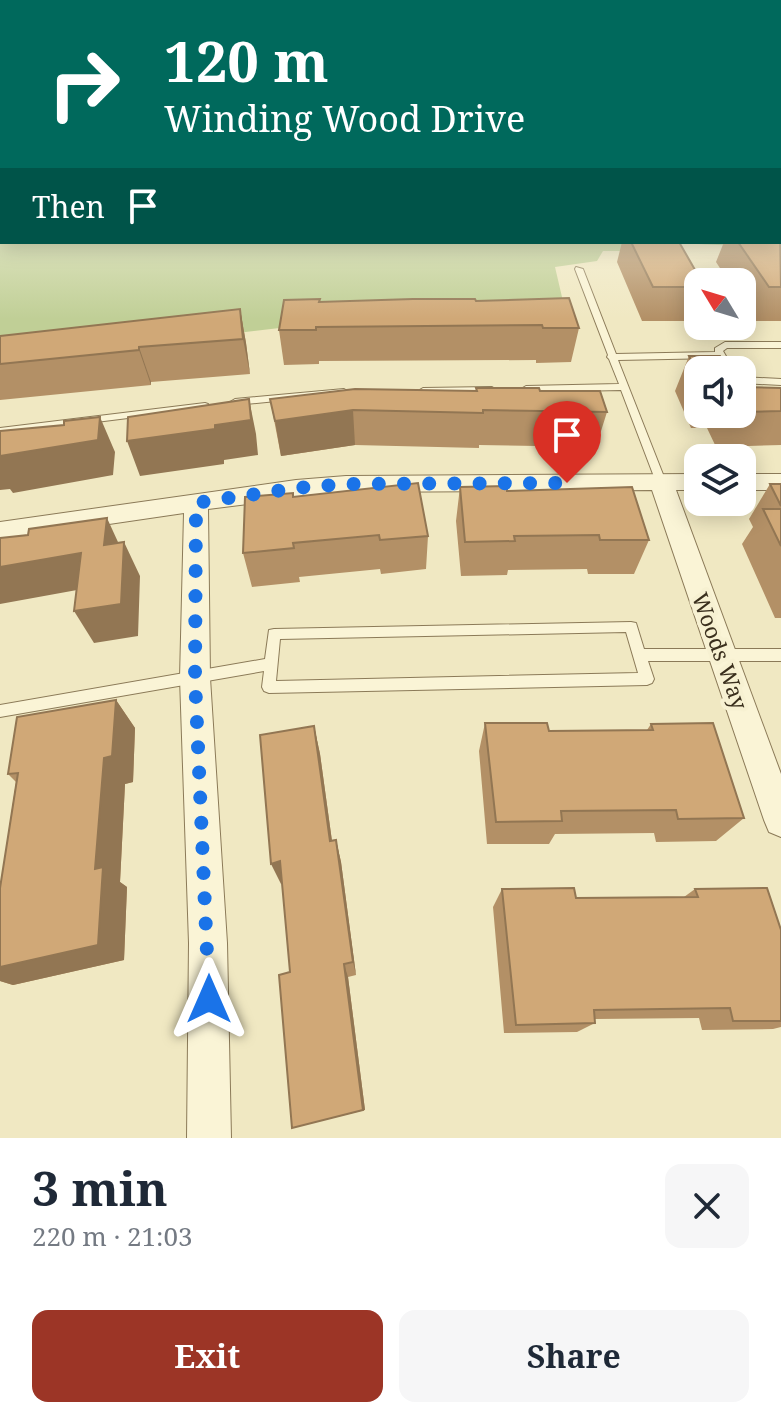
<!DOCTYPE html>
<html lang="en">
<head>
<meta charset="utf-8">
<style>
  :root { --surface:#fff; --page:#f6f6f7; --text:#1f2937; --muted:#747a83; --accent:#9c3526 }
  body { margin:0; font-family:"Noto Serif",serif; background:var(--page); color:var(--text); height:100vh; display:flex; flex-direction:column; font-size:30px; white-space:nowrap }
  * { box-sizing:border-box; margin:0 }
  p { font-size:26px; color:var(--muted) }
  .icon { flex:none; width:44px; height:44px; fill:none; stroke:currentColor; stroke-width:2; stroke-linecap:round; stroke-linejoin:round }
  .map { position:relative; height:1138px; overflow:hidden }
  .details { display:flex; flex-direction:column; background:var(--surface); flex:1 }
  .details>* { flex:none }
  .hud { position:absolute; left:0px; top:0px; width:782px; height:244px; box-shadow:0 4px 20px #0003; background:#00695c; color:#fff; overflow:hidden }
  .needle { width:52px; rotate:308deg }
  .tools { position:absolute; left:684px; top:268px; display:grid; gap:16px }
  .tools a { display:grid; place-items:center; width:72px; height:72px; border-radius:16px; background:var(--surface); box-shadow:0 4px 20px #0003; font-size:40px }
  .pin { position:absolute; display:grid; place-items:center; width:68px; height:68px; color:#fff; margin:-82px -34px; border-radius:50% 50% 50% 0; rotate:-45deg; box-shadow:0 0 8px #0007 }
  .pin .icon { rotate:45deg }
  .me { position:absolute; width:88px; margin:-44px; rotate:0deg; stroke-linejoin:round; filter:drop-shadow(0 0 6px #0008) }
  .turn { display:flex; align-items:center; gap:28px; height:168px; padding:0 32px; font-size:36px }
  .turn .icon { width:104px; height:104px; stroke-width:2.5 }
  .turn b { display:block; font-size:56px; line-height:68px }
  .then { display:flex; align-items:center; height:76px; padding:0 32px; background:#0003; gap:16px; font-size:30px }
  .round { display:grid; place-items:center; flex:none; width:84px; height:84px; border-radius:16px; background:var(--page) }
  .headline { display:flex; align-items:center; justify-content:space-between; height:136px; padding:0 32px }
  h1 { font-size:48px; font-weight:700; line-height:60px }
  .action { display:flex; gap:16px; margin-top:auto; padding:16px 32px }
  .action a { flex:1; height:92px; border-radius:16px; background:var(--accent); color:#fff; font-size:32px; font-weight:700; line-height:92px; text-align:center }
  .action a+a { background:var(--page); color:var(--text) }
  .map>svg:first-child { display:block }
</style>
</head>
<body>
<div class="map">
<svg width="781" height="1138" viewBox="0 0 781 1138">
  <rect width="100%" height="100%" fill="#f0e8c2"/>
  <path fill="#c0cf96" d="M781,159V268L760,247L676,243L637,251H603L597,261L555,267L565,310L288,327L0,361V175L2,242H780Z"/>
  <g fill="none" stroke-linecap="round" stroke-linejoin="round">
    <g stroke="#8b7a58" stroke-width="2">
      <path id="service" d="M576,267L583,269L616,354L715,352V348L725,342H781V348H727L723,351L734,370H724L718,358L618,360L666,482L665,485H657L656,482L621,390L526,392L521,389L526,386L619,384L609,359L607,357L608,355L575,269Z
        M742,377L781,379V385L742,383Z
        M492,387L497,390L495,392L423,394L418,391L423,388Z
        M344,389L349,392L347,394L235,405L230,402L235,399Z
        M205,403L208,404V408L0,434V428Z
        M631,622L636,623L644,649H781V661H648L654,679L652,683L647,685L269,693L264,691L262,687L264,671L0,717V705L265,659L269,630L274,629ZM626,632L638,673L276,681L280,639Z"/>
    </g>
    <g stroke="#8b7a58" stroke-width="2">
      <path id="minor" d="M698,474V490H676L781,774V837L769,832L764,820L652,490L346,492L208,509L210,678L227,943L231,1138H187L189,943L180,678L184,513L0,540V522L296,480L346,476Z
        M742,474H781V490H742Z"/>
    </g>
    <use href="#service" fill="#faf4d6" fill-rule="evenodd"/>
    <use href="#minor" fill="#faf4d6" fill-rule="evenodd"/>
  </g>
  <path fill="#b39066" d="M781,235V321H753L742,303V282H729L716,262L724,242H780Z
    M622,242H679L698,282V306L692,321H642L617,262Z
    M476,301L579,328L571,362L536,363V360L319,361V364L284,365L279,330L320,302Z
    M240,309L246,343L250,374L151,382V385L0,400V336Z
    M689,356L698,370V414H742V387L781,388V445L716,447L707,428H691L675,391Z
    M476,388L540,391L607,412L596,447L479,445V448L355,445L281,456L270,399L476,391Z
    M770,484H781V618H775L742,544L753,527L749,519Z
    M460,487L507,491L649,540L634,574H588L587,569L508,570L507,575L461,576L456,521Z
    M293,497L428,536L426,569L381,574L380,569L299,577L300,582L252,587L243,553Z
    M116,700L135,728L133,782L125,784L120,882L127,887L124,960L13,985L0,981V888L16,782L8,774Z
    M485,723L549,731L647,730L651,724L744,818L716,841L656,842L654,833L555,834L549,844H487L479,751Z
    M314,726L320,754L332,841L336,840L341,862L356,975L348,977L365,1110L292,1128L290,972L282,884H281Z
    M502,889L576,898L684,897L695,889L781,930V1027L773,1029L702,1030L699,1018L595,1019V1023L577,1032L504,1033L493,907Z"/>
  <path fill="#927653" d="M240,309L246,343L250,374L243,339Z
    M139,347L151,382V385L139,350Z
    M249,399L256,434L258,455L224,460V464L140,476L127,441Z
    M353,410L355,445L281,456L275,421Z
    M100,417L115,452L113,475L13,493L10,489L0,490V456Z
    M107,518L123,553L104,545Z
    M124,542L140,576L138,636L94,643L74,611Z
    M81,553L99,586L0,604V567Z
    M116,700L135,728L133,782L125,784L120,882L127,887L124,960L13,985L0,981V967L95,869L104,758Z
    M314,726L320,754L335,863L330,841Z
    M336,840L341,862L356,975L353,962Z
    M280,861L289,882L281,884L271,864Z
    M344,964L348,977L365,1110H363Z"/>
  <path fill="#d0a877" stroke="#927653" stroke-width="2" d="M780,234L781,287H769L738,242H780Z
    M631,242H679L702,282H698V287H653Z
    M569,298L579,328H543L542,325L316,327V330H279L284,300L320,299L319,302L413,299H475L476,301Z
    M240,309L243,339L139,347V350L0,364V336Z
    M689,356H720L727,370H698V375Z
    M742,387L781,388V411L742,412Z
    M476,388H539L540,391H600L607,412L483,410V413L353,410L275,421L270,399L355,389L477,391Z
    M249,399L251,420L215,425V429L127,441L128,417Z
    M100,417L98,440L0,456V431L64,425V421Z
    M418,483L428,536L380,540L379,535L293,543L294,548L243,553L245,497L293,493V497Z
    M770,484H781V506Z
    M507,486V491L632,487L649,540H600L599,535L514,536L515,541L465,542L460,487Z
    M763,509H781V546Z
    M107,518L104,545L124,542L121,604L74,611L81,553L0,567V538L28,535L29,529Z
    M116,700L112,756L104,758L95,869L103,867L98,945L0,967V888L18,773L8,774L17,717Z
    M485,723H547L549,731L653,730L651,724L713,723L744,818L678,819L676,810L561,811L562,821L496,822Z
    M314,726L330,841L336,840L353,962L344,964L363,1110L292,1128L279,975L290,972L280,861L271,864L260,735Z
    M574,888L576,898L698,897L695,889L767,888L781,930V1021H733L730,1008L594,1010L595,1023L516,1025L502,889Z"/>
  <linearGradient id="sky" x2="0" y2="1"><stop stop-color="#8dbad7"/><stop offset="0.5" stop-color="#f8f5e4"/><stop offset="1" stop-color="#f8f5e4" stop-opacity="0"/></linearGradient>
  <rect width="781" height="319" fill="url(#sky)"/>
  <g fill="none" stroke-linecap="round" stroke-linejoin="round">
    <path stroke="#1a73e8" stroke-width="14" stroke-dasharray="0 25.2" d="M209,999L195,678L196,503L296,488L346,484L567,483"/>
  </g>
  <g text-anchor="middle" stroke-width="8" stroke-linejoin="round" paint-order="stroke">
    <g font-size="22" fill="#3a2f1d" stroke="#f7f1d2">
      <text transform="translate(720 651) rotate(70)" y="8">Woods Way</text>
    </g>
  </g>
</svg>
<div class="tools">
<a><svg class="needle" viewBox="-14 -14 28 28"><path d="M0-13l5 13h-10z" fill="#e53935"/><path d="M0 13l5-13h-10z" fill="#747a83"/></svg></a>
<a><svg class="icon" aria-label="sound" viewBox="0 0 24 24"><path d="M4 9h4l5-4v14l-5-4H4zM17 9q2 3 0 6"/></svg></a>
<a><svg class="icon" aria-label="layers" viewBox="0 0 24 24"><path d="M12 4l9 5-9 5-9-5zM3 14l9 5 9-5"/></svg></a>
</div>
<div class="pin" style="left:567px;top:483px;background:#d93025"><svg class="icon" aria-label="arrive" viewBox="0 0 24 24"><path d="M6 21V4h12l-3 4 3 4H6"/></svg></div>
<svg class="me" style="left:209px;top:999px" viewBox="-20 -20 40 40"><path d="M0-17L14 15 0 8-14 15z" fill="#1a73e8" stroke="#fff" stroke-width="4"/></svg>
<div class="hud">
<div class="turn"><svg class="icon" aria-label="right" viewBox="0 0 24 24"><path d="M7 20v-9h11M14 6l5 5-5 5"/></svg><div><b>120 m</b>Winding Wood Drive</div></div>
<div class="then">Then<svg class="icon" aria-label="arrive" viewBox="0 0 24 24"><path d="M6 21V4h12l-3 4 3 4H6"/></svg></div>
</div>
</div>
<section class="details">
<div class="headline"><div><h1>3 min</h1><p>220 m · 21:03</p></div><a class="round"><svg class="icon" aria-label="close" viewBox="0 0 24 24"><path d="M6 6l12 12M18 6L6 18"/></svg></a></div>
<div class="action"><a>Exit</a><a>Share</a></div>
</section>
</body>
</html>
